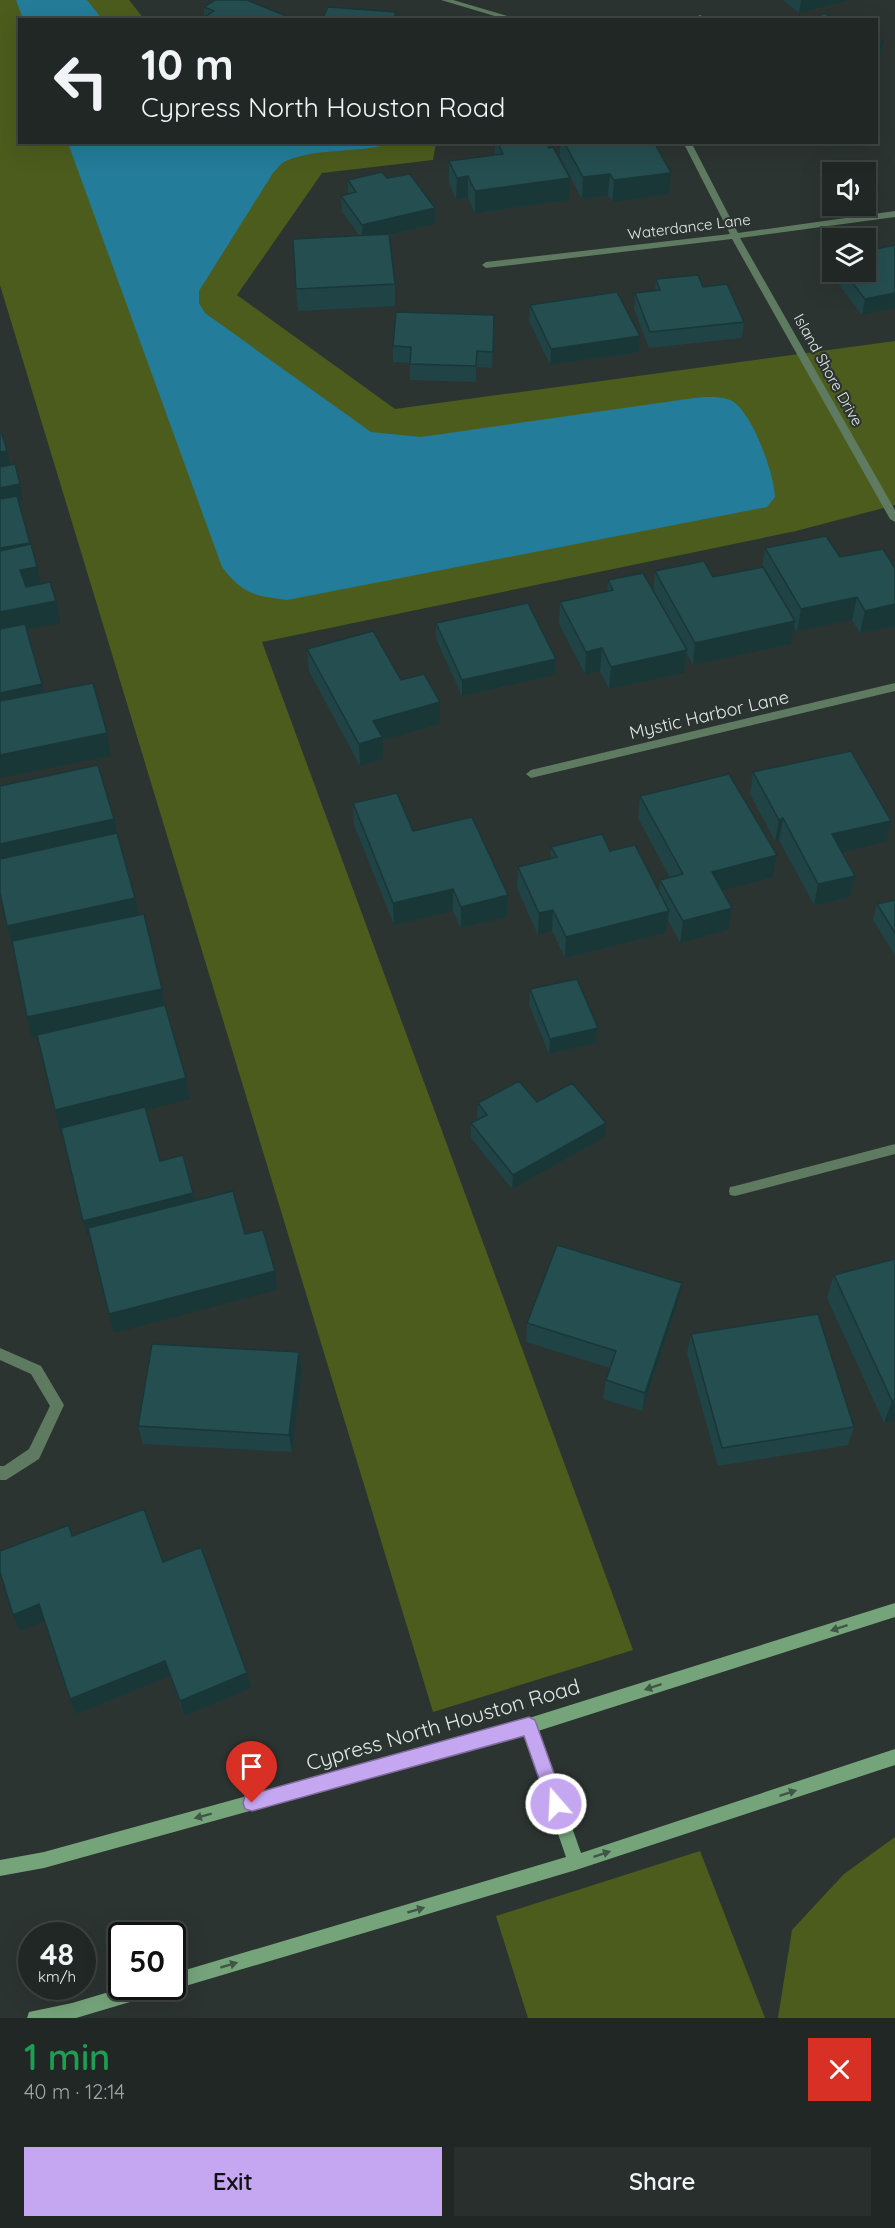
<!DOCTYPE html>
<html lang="en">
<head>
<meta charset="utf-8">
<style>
  :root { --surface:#212725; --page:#292f2d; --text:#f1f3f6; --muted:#a2a5a7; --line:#3e4442; --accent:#c5a7f1 }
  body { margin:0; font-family:Quicksand,sans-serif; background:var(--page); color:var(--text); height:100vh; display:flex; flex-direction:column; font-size:22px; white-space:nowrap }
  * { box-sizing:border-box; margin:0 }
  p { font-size:20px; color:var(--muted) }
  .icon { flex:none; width:33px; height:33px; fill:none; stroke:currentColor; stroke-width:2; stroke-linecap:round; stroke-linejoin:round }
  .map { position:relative; height:2018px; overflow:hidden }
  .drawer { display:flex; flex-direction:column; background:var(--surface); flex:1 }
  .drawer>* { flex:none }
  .top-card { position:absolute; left:18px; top:18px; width:860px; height:126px; border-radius:0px; box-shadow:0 6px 24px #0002,0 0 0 2px var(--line); background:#212725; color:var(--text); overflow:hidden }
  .buttons { position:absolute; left:822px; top:162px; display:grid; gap:12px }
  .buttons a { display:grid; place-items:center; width:54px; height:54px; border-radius:0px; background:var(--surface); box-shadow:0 6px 24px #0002,0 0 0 2px var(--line); font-size:30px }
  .speed { position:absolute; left:18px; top:1922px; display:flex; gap:12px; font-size:30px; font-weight:700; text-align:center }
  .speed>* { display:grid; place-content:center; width:78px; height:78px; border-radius:50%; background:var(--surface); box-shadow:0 6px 24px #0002,0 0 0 2px var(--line); line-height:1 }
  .speed small { font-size:15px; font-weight:400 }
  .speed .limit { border:3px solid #111; border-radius:9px; background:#fff; color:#111 }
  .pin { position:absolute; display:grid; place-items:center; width:51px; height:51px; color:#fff; margin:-62px -26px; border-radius:50% 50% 50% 0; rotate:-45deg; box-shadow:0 0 6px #0007 }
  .pin .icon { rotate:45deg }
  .me { position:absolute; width:66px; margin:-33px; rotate:341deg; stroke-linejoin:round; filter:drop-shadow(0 0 4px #0008) }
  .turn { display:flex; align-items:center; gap:21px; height:126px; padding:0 24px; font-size:27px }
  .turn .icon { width:78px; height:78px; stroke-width:2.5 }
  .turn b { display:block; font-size:42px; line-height:51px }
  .round { display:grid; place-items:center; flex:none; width:63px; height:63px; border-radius:0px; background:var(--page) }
  .summary { display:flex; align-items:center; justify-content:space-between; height:102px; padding:0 24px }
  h1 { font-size:36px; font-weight:600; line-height:45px; color:#1e9e55 }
  .cta { display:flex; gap:12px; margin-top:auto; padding:12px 24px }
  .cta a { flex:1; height:69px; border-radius:0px; background:var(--accent); color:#111; font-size:24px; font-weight:600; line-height:69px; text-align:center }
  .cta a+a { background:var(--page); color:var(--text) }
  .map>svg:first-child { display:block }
</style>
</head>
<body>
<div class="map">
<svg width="895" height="2018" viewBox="0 0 895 2018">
  <rect width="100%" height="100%" fill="#2c3431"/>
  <path fill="#4c5c1d" d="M0,0H129L144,19L20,20V142L436,143L433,160L322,173L237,295L395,409L895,341V505L796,531L262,642L633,1650L433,1712L0,285Z
    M895,1837V2018H778L792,1930L844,1874Z
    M700,1851L765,2018H528L496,1916Z"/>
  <path fill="#237c99" d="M16,0H87L102,19H23Z
    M68,143H392C359,154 319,147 286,161C281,163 277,169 273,173L199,291V303L205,313L371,432L421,437L694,398C706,397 725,395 735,403C754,418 774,473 775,497L767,507L287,600C253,595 244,595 222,567Z"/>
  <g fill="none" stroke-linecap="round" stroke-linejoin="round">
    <path fill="#5e7b61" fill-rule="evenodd" d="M441,0H453L521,20H508Z
      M700,15L704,17L703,19L691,20Z
      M683,142H691L738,233L895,211V217L740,238L895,510V522L890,519L732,239L486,268L482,265L486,262L730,234Z
      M895,683V691L531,778L526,774L531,770Z
      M895,1144V1154L735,1196L730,1195L729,1191L730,1187L735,1186Z
      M0,1348L41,1366L64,1405L39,1459L6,1480H0V1466H4L29,1449L50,1406L31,1374L0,1360Z"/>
    <path fill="#75a47b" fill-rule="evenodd" d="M895,1603V1617L538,1731L581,1853L895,1749V1765L576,1870L172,1990L165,1986H172V1974L566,1857L524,1735L44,1868L0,1876V1860L44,1852L529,1718Z
      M129,1986H165L163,1992L157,1994L76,2018H27L29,2012L72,2003Z"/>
  </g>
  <path fill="#204345" d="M247,0L204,17V7Z
    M783,0H850L799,13Z
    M495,142H546L570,178L569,200L475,213L468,198L456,200L449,183V161L495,155Z
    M560,142H654L669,194L612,202L608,195L582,199L560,157Z
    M387,178L435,224L389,235L395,284V306L298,311L296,289L359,235L342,212L341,196L348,194V180Z
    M895,245L862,315L830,273L832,258V272H866Z
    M656,279L703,287L744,322L742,338L649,348L634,309L635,293L655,291Z
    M530,305L640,336L639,352L550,365L529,321Z
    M494,315L492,368L476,367V382L410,380V363L393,362V346Z
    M765,548L840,557L895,568V626L860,633L852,620L797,631L794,626L791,644L693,665L687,654L684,673L609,689L600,671L585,674L559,624L560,602L607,592L608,580L653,591L655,571L713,577L762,567Z
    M436,623L556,659L555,675L462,696L436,639Z
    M307,649L401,680L440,702V724L383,740V759L360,766L309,671Z
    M753,772L886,842L842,852L850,897L814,905L779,840L775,841L750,794Z
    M640,796L777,855L773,877L722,890L728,930L680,943L668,920L666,933L565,958L552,931L538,935L517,888L518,867L551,859V847L610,851L659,892L660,880L670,878L638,818Z
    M353,803L413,831L508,895L507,917L461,928L453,911L394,925L354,825Z
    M895,900V955L873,920L877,904Z
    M530,989L598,1028L596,1043L549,1054L529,1004Z
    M537,1102L605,1137L512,1189L471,1138V1123L479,1119L477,1117L478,1103Z
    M895,1259V1420L884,1423L827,1298L834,1275Z
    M678,1302L642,1411L603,1399L606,1380L610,1368L526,1342L527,1323Z
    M691,1334L854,1427L848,1445L718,1466L687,1353Z
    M299,1352L302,1371L292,1452L143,1444L138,1426Z
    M73,1536L163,1562L251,1688L184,1716L170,1676L76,1714L70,1699L45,1621L20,1631L13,1615Z"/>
  <path fill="#1a3738" d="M801,0H850L799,13Z
    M883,41L881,57L876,59V45Z
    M671,173L669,194L612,202L614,180Z
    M610,174L608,195L582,199L583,177Z
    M468,176V198L456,200L457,178Z
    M570,178L569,200L475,213V191Z
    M435,208V224L362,241V225Z
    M895,293V308L862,315L865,299Z
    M640,336L639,352L550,365L551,349Z
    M7,451L11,467L0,469V452Z
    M20,484L23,500L0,504V488Z
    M30,543L33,559L0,565V548Z
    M37,567L42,589L25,592L20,570Z
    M857,597L852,620L797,631L801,609Z
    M56,601L60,623L0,635V612Z
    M895,604V626L860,633L865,611Z
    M795,621L791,644L693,665L695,643Z
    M602,648L600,671L585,674L586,652Z
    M687,650L684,673L609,689L611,667Z
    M556,659L555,675L462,696V680Z
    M42,684L45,700L0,709V693Z
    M440,702V724L383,740V759L360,766L359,744L373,721Z
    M107,733L111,756L0,778V755Z
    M783,818L779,840L775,841L779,820Z
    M114,819L117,834L0,860V844Z
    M891,821L886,842L827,856L832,834Z
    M777,855L773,877L709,894L712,872Z
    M855,876L850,897L814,905L818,884Z
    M453,889V911L394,925L393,903Z
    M508,895L507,917L461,928V907Z
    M135,898L139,919L13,948L7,926Z
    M732,908L728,930L680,943L683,921Z
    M553,910L552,931L538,935L539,913Z
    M669,911L666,933L565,958L566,937Z
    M162,989L165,1010L32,1038L27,1017Z
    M598,1028L596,1043L549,1054L550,1039Z
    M186,1078L190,1099L60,1131L55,1110Z
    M606,1123L605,1137L512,1189L513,1175Z
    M193,1193L196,1207L87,1235L83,1221Z
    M275,1271L277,1290L114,1333L109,1314Z
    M682,1283L678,1302L642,1411L645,1393Z
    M299,1352L302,1371L292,1452L289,1435Z
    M895,1400V1420L884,1423L892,1401Z
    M39,1604L46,1621L20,1631L13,1615Z
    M165,1661L170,1676L76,1714L70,1699Z
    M247,1673L251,1688L184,1716L180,1701Z"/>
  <path fill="#254e50" stroke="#1a3738" stroke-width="1.5" d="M215,0H247L296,20H200L214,11L204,7Z
    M328,7L396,12L393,20H322Z
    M824,13L837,20H812Z
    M460,16L469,20H455Z
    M876,38L883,41L876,45Z
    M497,142H546L549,148L553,147L570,178L475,191L468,176L457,178L449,161L503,154Z
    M564,142H654L671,173L614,180L610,174L583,177Z
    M382,172L387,178L410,174L435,208L362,225L341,196L356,192L348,180Z
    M389,234L395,284L296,289L293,239Z
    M895,245V293L865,299L844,272H866V251Z
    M698,275L703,287L727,284L744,322L650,332L635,293L660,290L656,279Z
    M617,292L640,336L551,349L530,305Z
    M396,312L494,315L493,352L477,351L476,366L410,364L411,347L393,346Z
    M0,434H2L7,451L0,452Z
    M15,464L20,484L0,488V467Z
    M17,496L30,543L0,548V499Z
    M826,536L840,557L883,549L895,568V604L865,611L857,597L801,609L765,548Z
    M31,544L37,567L20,570L26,587L50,582L56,601L0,612V551Z
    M704,561L713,577L763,567L795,621L695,643L655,571Z
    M643,573L687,650L611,667L602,648L586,652L560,602L613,590L608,580Z
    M528,603L556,659L462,680L436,623Z
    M25,624L42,684L0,693V629Z
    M373,631L401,680L424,674L440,702L373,721L382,737L359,744L307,649Z
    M93,683L107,733L0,755V701Z
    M851,751L891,821L832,834L855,876L818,884L783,818L779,820L753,772Z
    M98,765L114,819L0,844V786Z
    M729,774L777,855L712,872L732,908L683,921L660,880L683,874L640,796Z
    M397,793L413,831L472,817L508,895L461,907L453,889L393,903L353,803Z
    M117,833L135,898L7,926L0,893V859Z
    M602,834L610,851L635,845L669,911L566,937L553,910L539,913L518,867L557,857L551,847Z
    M895,900V933L877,904Z
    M144,914L162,989L27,1017L12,941Z
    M577,979L598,1028L550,1039L530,989Z
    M165,1005L186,1078L55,1110L37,1035Z
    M519,1081L537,1102L572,1083L606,1123L513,1175L471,1123L487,1115L478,1103Z
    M145,1107L160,1161L183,1155L193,1193L83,1221L61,1128Z
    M233,1191L245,1234L263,1230L275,1271L109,1314L88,1228Z
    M557,1245L682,1283L645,1393L606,1380L616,1351L527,1323Z
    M895,1259V1400L892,1401L834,1275Z
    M818,1314L854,1427L722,1448L691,1334Z
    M152,1344L299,1352L289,1435L138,1426Z
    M144,1509L163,1562L201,1547L247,1673L180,1701L165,1661L70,1699L39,1604L13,1615L0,1572V1551L69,1525L72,1536Z"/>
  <defs><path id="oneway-solid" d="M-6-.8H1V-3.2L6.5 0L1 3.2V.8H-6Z" transform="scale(1.5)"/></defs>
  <g fill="#425647">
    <use href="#oneway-solid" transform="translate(839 1628) rotate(162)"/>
    <use href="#oneway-solid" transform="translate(653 1687) rotate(162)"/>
    <use href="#oneway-solid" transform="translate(788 1793) rotate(-18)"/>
    <use href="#oneway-solid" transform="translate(203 1816) rotate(165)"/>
    <use href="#oneway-solid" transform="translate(602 1854) rotate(-18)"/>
    <use href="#oneway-solid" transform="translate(416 1910) rotate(-16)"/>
    <use href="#oneway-solid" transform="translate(229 1965) rotate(-16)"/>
  </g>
  <path fill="#c5a7f1" stroke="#806d9d" stroke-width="1.5" d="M529,1717L535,1720L565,1804L562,1810L556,1813L550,1810L524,1736L252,1811L245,1809L243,1803L245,1796L252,1794Z"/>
  <g text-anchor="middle" stroke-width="4.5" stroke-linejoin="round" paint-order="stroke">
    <g font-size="15" fill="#e3e9e7" stroke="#2c3431">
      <text transform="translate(689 227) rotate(-7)" y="5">Waterdance Lane</text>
      <text transform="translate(828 370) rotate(61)" y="5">Island Shore Drive</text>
    </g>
    <g font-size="18" fill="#e3e9e7" stroke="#2c3431">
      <text transform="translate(709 715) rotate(-13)" y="6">Mystic Harbor Lane</text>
    </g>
    <g font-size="21" fill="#e3e9e7" stroke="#2c3431">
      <text transform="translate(443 1725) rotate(-16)" y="7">Cypress North Houston Road</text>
    </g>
  </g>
</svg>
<div class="buttons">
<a><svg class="icon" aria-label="sound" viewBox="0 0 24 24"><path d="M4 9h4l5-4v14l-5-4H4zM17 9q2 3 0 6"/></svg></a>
<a><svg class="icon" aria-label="layers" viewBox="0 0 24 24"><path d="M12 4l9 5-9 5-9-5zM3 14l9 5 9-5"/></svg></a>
</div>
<div class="speed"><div>48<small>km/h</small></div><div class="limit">50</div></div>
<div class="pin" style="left:252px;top:1803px;background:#d93025"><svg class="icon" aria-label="arrive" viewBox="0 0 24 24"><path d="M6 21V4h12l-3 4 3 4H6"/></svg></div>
<svg class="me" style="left:556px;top:1804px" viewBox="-20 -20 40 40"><circle r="17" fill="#c5a7f1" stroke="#fff" stroke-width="3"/><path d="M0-11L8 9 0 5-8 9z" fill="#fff"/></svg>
<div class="top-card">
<div class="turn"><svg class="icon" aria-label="left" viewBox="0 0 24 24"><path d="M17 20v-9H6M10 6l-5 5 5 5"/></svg><div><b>10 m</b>Cypress North Houston Road</div></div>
</div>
</div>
<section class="drawer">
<div class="summary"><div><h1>1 min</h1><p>40 m · 12:14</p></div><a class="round" style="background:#d93025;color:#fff"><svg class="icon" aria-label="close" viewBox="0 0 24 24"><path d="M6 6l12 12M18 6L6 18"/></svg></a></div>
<div class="cta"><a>Exit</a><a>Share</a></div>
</section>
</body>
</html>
